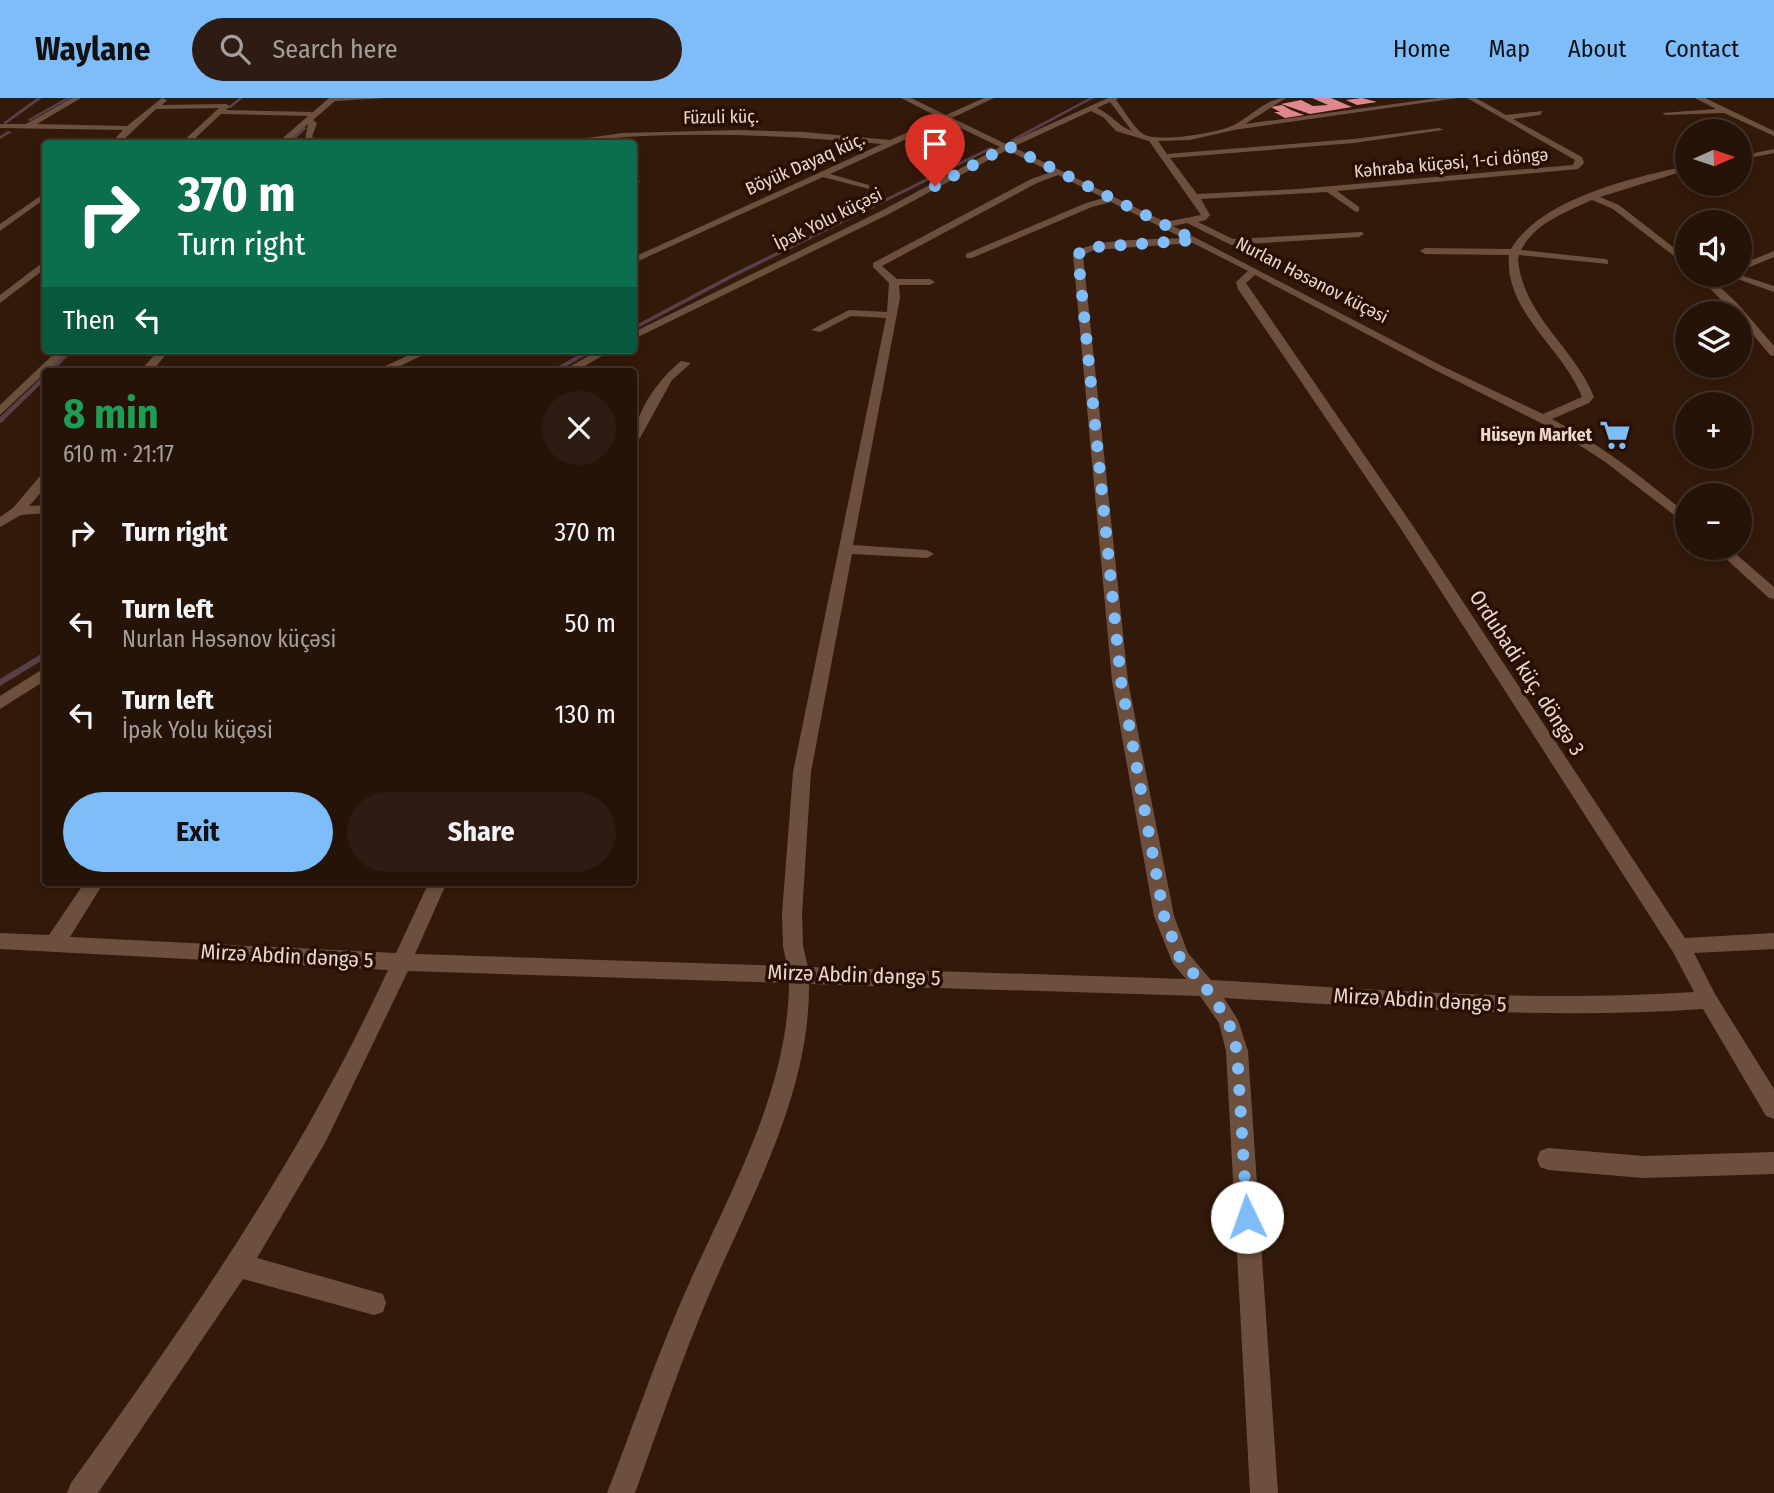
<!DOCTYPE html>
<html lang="en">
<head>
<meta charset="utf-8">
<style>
  :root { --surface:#261308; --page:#2e1c12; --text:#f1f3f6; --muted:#a49e9c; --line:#423229; --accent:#7ebdf9 }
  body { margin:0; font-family:"Fira Sans Condensed",sans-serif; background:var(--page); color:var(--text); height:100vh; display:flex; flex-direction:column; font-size:26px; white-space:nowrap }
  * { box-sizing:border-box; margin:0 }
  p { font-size:23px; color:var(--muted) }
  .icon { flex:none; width:38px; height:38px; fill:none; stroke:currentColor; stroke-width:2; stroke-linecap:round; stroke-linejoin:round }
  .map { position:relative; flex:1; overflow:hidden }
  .sheet { position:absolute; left:42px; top:270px; width:595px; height:518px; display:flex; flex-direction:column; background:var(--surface); border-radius:7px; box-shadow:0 4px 10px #0003,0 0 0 2px var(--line) }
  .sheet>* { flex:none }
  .top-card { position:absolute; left:42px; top:42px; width:595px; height:214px; border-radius:7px; box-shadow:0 4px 10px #0003,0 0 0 2px var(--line); background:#0b6e4f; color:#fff; overflow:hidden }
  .needle { width:46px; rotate:87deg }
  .buttons { position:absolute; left:1675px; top:21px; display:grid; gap:14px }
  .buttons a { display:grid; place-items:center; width:77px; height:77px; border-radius:50%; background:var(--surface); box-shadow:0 4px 10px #0003,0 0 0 2px var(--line); font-size:35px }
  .pin { position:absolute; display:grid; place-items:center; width:60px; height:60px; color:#fff; margin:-72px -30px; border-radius:50% 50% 50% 0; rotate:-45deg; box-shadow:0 0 7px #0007 }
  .pin .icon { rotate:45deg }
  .me { position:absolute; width:77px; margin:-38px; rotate:357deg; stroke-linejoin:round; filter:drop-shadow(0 0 5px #0008) }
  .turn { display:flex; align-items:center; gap:24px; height:147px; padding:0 21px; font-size:32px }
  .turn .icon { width:91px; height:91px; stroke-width:2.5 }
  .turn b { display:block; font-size:49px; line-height:60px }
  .then { display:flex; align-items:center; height:66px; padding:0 21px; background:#0003; gap:14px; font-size:26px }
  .round { display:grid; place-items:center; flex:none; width:74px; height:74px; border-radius:37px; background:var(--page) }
  .overview { display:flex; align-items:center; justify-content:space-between; height:119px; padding:0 21px }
  h1 { font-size:42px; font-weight:700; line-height:52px; color:#1e9e55 }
  .action { display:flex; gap:14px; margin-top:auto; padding:14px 21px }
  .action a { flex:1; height:80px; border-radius:42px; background:var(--accent); color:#111; font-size:28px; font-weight:700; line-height:80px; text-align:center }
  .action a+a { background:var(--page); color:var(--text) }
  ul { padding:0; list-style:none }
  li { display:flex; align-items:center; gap:21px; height:91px; padding:0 21px }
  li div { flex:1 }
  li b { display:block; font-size:26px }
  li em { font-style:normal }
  header { display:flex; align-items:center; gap:42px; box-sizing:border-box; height:98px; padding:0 35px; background:var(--accent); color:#111 }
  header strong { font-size:33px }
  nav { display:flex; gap:38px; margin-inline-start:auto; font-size:24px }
  .search { width:490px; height:63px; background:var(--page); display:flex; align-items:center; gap:18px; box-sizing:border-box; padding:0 24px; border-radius:38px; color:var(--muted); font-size:26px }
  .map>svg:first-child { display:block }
</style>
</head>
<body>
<header>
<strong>Waylane</strong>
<div class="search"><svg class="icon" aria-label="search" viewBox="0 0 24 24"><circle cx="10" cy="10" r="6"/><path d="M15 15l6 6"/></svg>Search here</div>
<nav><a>Home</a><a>Map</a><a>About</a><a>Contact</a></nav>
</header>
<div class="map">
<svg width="1774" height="1395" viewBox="0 0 1774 1395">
  <rect width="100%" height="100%" fill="#33190a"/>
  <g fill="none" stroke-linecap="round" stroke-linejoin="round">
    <path fill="#584048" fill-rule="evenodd" d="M37,0H42L6,26H4V24Z
      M66,0H71L30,23L27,22Z
      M239,0H243L231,10H229V8Z
      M1089,0H1094L1014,43L1010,42Z
      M304,29L307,30L290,46H285Z
      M8,33L12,34L0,41V38Z
      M990,49L994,50L734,179L634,232V228L730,177Z
      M68,252H74L53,273H47Z
      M587,252H595L558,273H550Z
      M46,275V281L2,324L0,325V319Z
      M46,553V560L0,588V581Z"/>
  </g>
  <path fill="#de878c" d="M1312,0H1331L1352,9L1310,16L1281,6L1301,2L1313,8L1328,7Z
    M1362,0L1377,4L1357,7L1346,2Z
    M1282,7L1291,12L1304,17L1285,20L1274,14H1280L1271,9Z"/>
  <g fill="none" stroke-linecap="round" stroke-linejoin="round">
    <path fill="#6d4f3e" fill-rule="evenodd" d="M72,0H81L37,26L127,28L162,0L167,2L162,7L226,6L230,8L226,12L313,14L329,0H387L335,3L313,22L317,25L312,39L331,46L305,42L308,26L285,46H276L308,18L221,16L189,46H180L219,10L156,11L119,46H110L123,32L0,30V26H26Z
      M901,0H911L946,17L984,0H994L952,20L1006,46L1108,0H1118L1116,2C1124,12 1133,29 1143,36C1157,45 1219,35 1234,27C1250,19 1266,0 1286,0L1245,26L1438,0H1458L1234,32L1190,42L1158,43L1167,56L1354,41L1439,30L1443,32L1354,45L1170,60L1197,96L1298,91L1573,67L1575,62L1467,0H1476L1506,17L1543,13L1540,17L1513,21L1582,59L1584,65L1578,71L1337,93L1359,109V113L1356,114L1327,94L1201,101L1210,117L1206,122L1198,124L1233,141L1362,134L1364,136L1359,139L1231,147L1187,125L1173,128L1440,267L1543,316L1582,299C1563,250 1504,214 1509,157L1425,156L1420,153L1425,150L1511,151C1540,101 1634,79 1687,68V72L1600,99L1619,107L1687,160V168L1613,111L1592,102C1566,114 1535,125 1521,152L1605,161L1608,162V166L1519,157L1518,162C1524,219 1574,249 1594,299L1589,305L1552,321C1602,347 1644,381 1687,416V427L1604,363L1557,333L1433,271L1255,177L1246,185L1413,428L1685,840L1774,835V851L1694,855L1715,896L1774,991V1021L1766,1018L1703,911C1543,922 1384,909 1224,900L1238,922L1248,953L1278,1395H1250L1226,953L1219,925L1200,898L809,886C810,1005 742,1113 699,1221C676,1278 656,1337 635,1395H607C631,1334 652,1271 678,1211C722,1106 788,1001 789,885L408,873L326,1043L257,1160L383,1196L386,1205L383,1214L374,1217L243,1181L98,1395H67L71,1385C190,1220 303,1057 388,872L0,851V835L49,837L85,784H104L70,839L396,855L429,784H447L415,856L787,868L783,848L782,816L793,674L886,220L851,218L820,234L811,232L849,212L887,214L889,185L873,169V165L1031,81L1051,74L1007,52L889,116L634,241V234L883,112L1000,49L946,23L830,76L869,87V91L823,79L634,165V159L882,46C796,38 711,34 625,39C598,41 572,46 544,46L623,35L738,32L804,34L890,42L940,20ZM1110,4L1132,33C1118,28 1111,16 1097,10ZM1091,13L1103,19L1116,33L1149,43L1201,117L1165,124L1013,49ZM1058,77L1104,100L1086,105L966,156V160H972L1092,109L1111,104L1183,140C1159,142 1087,139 1073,157L1112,583L1154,818L1173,866L1186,881L808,869L803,848L802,816L811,674L852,456L927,460L934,456L927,452L853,447L900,200L899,187H930L935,184L930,181H897L882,168L1037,85ZM1193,145L1248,173L1236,184L1238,191L1399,428L1673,854L1694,894C1533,905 1372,891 1211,882L1188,855L1174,818L1128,583L1083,157L1094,152Z
      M1695,0H1705L1774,33V38L1724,15L1666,17L1662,15L1716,11Z
      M1774,51V55L1740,62V58Z
      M634,81L639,82L640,84L634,86Z
      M46,94V100L0,133V126Z
      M1774,153V159L1740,173V167Z
      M46,162V170L0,205V197Z
      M1697,177H1707L1737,205L1774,248V258L1770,257L1740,221V215H1734Z
      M1726,177H1740L1774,188V194Z
      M58,252H69L0,317V307Z
      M159,252H170L152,273H140Z
      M419,252H433L390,273H375Z
      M599,252H612L576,273H562Z
      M681,263L691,265L672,282L640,340L634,344C634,314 659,281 681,263Z
      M46,376V389L29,408L46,407V415L21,417L0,429V419L13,410L41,377Z
      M1714,450H1729L1774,489V501L1769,500Z
      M46,569V582L0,611V598Z
      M1548,1050L1643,1058L1774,1054V1076L1643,1080L1548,1072L1540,1069L1537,1061L1540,1053Z"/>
  </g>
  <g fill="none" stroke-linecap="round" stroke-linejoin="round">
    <path stroke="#7ebdf9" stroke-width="12" stroke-dasharray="0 21.6" d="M935,88L1008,48L1195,142L1094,149L1082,152L1078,157L1121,583L1164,818L1180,860L1206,890L1228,922L1237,953L1247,1119"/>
  </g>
  <defs>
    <g id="supermarket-bare" transform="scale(2.415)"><path d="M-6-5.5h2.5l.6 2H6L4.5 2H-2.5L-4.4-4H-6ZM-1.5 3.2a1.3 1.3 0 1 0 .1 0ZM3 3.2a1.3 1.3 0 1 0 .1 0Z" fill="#7ebdf9" stroke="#290f02" stroke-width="2.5" paint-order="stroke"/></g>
  </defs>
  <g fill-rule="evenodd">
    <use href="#supermarket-bare" x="1615" y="337"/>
  </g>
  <g text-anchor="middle" stroke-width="7" stroke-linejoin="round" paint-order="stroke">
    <g font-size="18" fill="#ead7ce" stroke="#290f02">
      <text transform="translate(721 19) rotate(-1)" y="6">Füzuli küç.</text>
      <text transform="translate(1451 65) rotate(-5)" y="6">Kəhraba küçəsi, 1-ci döngə</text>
      <text transform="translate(805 66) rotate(-24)" y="6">Böyük Dayaq küç.</text>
      <text transform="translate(828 121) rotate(-26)" y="6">İpək Yolu küçəsi</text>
      <text transform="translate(1312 182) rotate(27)" y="6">Nurlan Həsənov küçəsi</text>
    </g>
    <g font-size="18" font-weight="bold" fill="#ead7ce" stroke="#290f02" text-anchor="end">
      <text x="1592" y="343">Hüseyn Market</text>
    </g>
    <g font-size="21" fill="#ead7ce" stroke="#290f02">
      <text transform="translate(1527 575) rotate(57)" y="7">Ordubadi küç. döngə 3</text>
      <text transform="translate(287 858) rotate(3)" y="7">Mirzə Abdin dəngə 5</text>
      <text transform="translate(854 877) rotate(2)" y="7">Mirzə Abdin dəngə 5</text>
      <text transform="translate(1420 902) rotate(3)" y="7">Mirzə Abdin dəngə 5</text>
    </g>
  </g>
</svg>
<div class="buttons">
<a><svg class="needle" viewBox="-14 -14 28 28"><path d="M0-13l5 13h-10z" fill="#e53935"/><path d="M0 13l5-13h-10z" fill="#a49e9c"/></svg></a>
<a><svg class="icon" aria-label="sound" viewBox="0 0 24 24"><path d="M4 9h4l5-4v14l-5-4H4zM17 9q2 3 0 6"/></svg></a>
<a><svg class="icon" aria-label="layers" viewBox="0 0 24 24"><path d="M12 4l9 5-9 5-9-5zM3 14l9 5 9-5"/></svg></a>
<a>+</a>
<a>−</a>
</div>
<div class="pin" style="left:935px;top:88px;background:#d93025"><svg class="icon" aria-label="arrive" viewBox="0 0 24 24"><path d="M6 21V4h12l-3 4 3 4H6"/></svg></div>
<svg class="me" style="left:1247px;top:1119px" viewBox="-20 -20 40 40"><circle r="19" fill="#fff"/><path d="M0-13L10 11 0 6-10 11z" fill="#7ebdf9"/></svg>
<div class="top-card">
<div class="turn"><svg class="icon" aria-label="right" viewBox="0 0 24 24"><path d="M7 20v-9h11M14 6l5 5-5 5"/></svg><div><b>370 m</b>Turn right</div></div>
<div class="then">Then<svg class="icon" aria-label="left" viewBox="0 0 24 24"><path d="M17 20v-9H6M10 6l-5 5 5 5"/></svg></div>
</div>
<section class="sheet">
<div class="overview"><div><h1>8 min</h1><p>610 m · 21:17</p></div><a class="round"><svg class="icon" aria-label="close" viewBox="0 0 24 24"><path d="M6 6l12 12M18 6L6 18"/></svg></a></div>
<ul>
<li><svg class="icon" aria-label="right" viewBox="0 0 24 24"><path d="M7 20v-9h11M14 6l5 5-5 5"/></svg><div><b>Turn right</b></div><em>370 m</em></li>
<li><svg class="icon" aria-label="left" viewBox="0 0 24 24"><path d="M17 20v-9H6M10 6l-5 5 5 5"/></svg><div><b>Turn left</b><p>Nurlan Həsənov küçəsi</p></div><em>50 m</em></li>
<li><svg class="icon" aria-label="left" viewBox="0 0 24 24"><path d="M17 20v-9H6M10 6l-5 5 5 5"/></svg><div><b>Turn left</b><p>İpək Yolu küçəsi</p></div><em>130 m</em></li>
</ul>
<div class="action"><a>Exit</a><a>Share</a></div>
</section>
</div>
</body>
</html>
